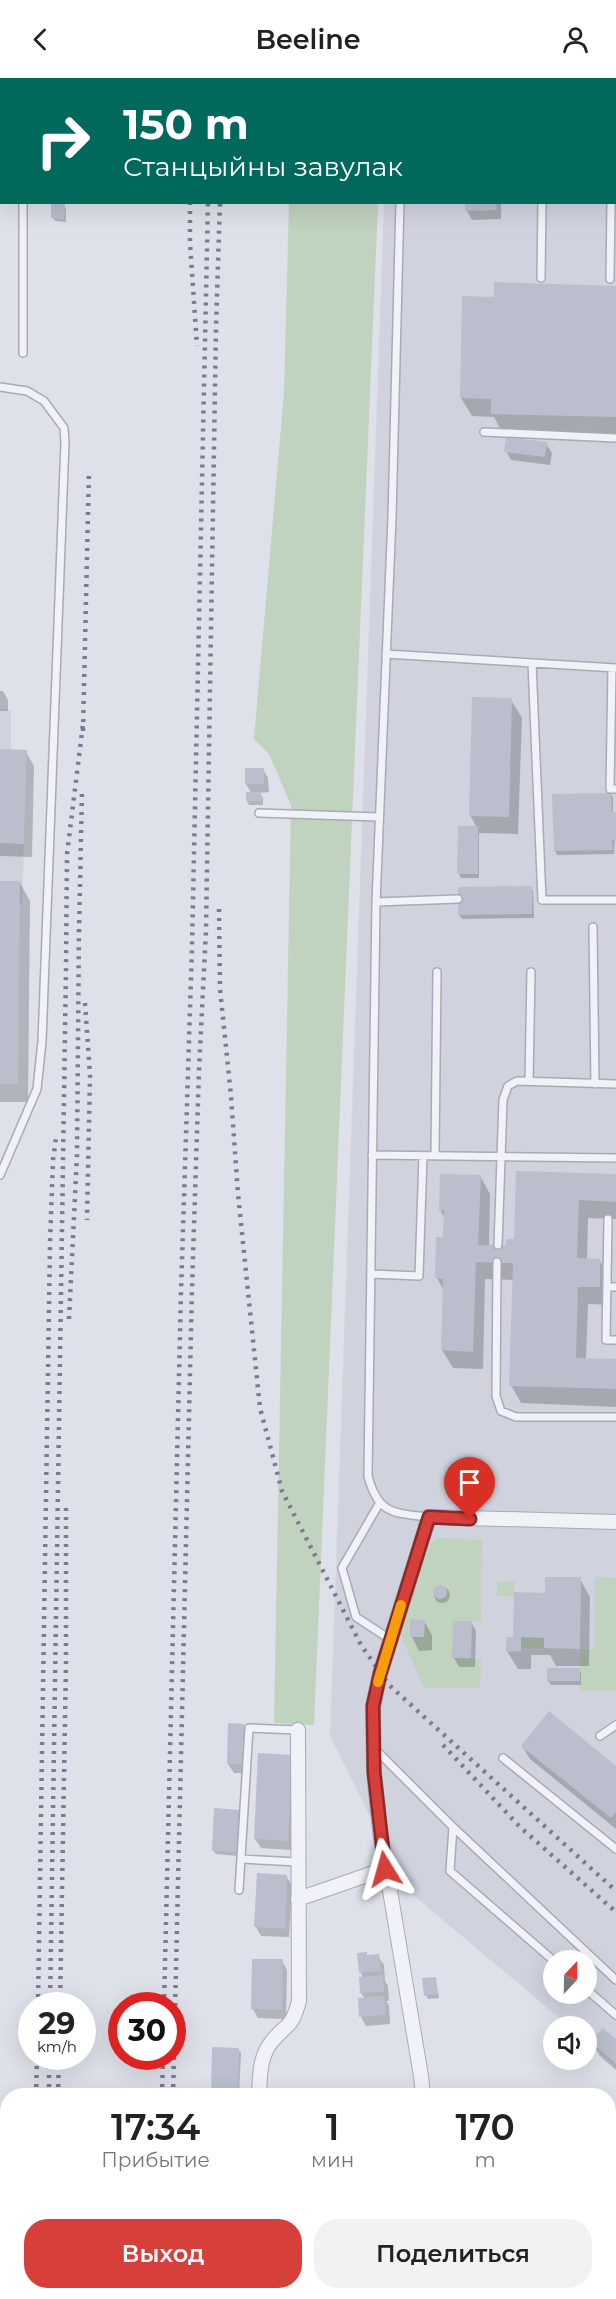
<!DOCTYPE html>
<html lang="ru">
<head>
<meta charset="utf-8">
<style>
  :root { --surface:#fff; --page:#f2f2f2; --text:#222; --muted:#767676; --accent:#d73f3a }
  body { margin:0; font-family:Montserrat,sans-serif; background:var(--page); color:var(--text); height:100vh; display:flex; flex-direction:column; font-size:22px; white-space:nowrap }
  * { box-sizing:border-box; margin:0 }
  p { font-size:20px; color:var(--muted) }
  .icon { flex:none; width:33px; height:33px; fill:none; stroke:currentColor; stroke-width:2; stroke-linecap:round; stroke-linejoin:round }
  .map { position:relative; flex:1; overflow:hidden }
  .panel { position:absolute; left:0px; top:2010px; width:616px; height:212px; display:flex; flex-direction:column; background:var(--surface); border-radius:24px 24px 0 0; box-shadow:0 6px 24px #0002 }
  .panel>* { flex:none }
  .top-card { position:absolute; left:0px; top:0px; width:616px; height:126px; box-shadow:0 6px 24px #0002; background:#00695c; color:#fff; overflow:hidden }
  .needle { width:39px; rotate:22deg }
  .fabs { position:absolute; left:543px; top:1872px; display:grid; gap:12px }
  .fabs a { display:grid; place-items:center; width:54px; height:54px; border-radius:50%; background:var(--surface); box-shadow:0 6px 24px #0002; font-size:30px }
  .speed { position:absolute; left:18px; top:1914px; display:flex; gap:12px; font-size:30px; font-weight:700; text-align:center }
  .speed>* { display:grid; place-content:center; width:78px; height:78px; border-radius:50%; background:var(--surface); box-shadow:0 6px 24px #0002; line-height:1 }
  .speed small { font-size:15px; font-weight:400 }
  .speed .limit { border:9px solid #d22; background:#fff; color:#111 }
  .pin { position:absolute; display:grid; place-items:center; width:51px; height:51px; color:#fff; margin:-62px -26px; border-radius:50% 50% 50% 0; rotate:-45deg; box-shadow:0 0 6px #0007 }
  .pin .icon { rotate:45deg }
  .me { position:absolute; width:66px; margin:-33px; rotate:352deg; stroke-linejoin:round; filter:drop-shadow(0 0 4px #0008) }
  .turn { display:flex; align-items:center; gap:21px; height:126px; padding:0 24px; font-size:27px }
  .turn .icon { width:78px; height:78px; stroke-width:2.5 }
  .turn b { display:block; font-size:42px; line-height:51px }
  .eta { display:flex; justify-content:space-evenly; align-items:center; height:102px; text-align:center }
  .eta b { font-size:36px; font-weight:600; line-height:42px }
  .action { display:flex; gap:12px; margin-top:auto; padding:12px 24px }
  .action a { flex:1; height:69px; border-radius:24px; background:var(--accent); color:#fff; font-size:24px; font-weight:600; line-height:69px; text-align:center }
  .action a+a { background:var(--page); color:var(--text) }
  header { display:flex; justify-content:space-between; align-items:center; height:78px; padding:0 24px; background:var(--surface); font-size:27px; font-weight:600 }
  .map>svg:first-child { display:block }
</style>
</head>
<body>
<header><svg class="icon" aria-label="back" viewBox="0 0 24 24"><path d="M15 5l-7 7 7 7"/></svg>Beeline<svg class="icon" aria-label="person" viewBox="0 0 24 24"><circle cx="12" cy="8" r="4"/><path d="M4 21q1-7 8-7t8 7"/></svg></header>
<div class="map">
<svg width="616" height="2221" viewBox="0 0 616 2221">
  <rect width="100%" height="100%" fill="#dee1e9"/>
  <path fill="#d0d3de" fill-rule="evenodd" d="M389,0H616V1988L587,1963L586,1948H569L406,1811L330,1658L384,125L615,124V2ZM554,1882H586V1916H554Z
    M0,631L11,633V672H27L22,826L0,825Z"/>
  <path fill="#c0d3bf" d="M289,125H378L314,1647L274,1645L291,727L269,676L254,661L284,314Z
    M436,1460L482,1462L481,1543H453L452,1580L481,1581L480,1610H424L400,1556L428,1469Z
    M595,1499L616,1500V1613H580V1571H595Z
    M514,1503V1518H497V1504Z
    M521,1559L544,1560V1570H521Z"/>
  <path fill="#0003" d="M466,124H501V141L472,142L467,133Z
    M64,127L66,131V144L55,143L52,139Z
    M616,209V356L502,354L494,339L472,338L461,320L495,220Z
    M546,366L552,375L550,387L511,382L506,373Z
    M0,613H3L8,622V633H0Z
    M511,622L522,640L518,756L479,755V800H461L459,796L477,750L470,737Z
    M0,673L26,674L34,688L32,779L0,778Z
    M263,691L268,700L269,714L260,715L263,720V727H249L247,723L252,716L246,706Z
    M611,716L613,720V736H616L614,776L557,777L555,773L554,718Z
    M0,804L20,805L30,823L28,1024H0Z
    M531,809L533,813L534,840L462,841L459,837Z
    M480,1098L490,1116L489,1168L507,1169L616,1098V1141L588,1140L587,1182L600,1183L610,1201L609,1227L588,1226L586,1282L616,1283V1329L521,1325L511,1307L514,1202L485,1201L483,1291L453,1290L442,1272L444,1213L437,1200L444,1161L445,1140L440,1132Z
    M580,1501L590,1519L589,1588H556L550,1577H531V1591H518L507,1573L515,1560L546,1516Z
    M434 1517a8 8 0 1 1 16 0a8 8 0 1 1-16 0Z
    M424,1543L432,1557V1572L419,1573L412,1559Z
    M471,1544L476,1553L475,1589H459L454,1580Z
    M579,1591L581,1595V1607H551L548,1603Z
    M243,1647L249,1656L248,1695H234L228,1686Z
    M522,1668L616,1688V1751L530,1681Z
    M259,1676L296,1687L292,1772L261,1770L255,1761Z
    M238,1734L241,1738L238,1778L216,1776L213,1772Z
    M286,1798L292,1807L289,1859L261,1858L256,1849Z
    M366,1875L368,1879L378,1878L384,1887L385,1903L388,1908L389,1923H386L389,1928L390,1946L366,1948L361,1939L365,1921L361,1915L363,1900L361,1895Z
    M282,1883L287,1892L286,1941L258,1940L253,1931Z
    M435,1900L439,1920L428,1921L426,1917Z
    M616,1963V1992L600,1978L592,1965Z
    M238,1971L241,1975L239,2018H212Z
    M616,2193V2215L609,2206Z
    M207,2214H237L238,2221H207Z
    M311,2214H343L342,2221H310Z
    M366,2214H393V2221H368Z
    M518,2214H546V2221H521Z"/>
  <path fill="#bbbecc" d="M465,124H496L497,132L465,133Z
    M51,125L65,126L64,141L51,140Z
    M494,204L616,208V339L491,336V321L460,320L462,218L494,219Z
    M506,359L547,364L545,379L504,374Z
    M472,619L512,620L509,739L469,738Z
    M0,671L27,672L24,766L0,765Z
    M245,690H264V706H245Z
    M246,714H261V723H246Z
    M611,715L612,734H616V762H612L613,772L554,773L552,716Z
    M458,748H478V796H457Z
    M0,803H20L18,1006H0Z
    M532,808V836L458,837V809Z
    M516,1093L616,1096V1124L579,1122L577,1180L600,1181V1209H578L576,1280L616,1281V1311L509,1308L513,1185L476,1184L473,1274L441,1272L443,1201L435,1200L436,1159H443L444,1133H439L440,1096L481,1097L478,1167H506V1161H514Z
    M545,1499H581L580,1571L544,1570V1560L521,1559V1573L506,1574V1559H513L514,1514L545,1515Z
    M433 1514a7 7 0 1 1 14 0a7 7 0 1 1-14 0Z
    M410,1541L425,1542L424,1559H410Z
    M453,1543H472L471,1580H452Z
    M547,1590H580V1603H547Z
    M549,1633L616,1688V1734L611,1740L521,1668Z
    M228,1645L244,1646L243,1687L227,1686Z
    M258,1675L292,1677L288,1763L254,1761Z
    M214,1730L239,1732L237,1774L212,1773Z
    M257,1795L287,1797L285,1851L254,1849Z
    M367,1874V1877L379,1876L381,1893L359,1895L357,1875Z
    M252,1881H283L282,1932L251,1931Z
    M383,1897L384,1914L360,1915L359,1899Z
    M436,1899L438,1916L424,1918L422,1900Z
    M384,1918L386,1937L359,1939L358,1920Z
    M603,1950L616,1961V1986L590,1964Z
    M212,1969L239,1970L238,2018H211Z
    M610,2191L616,2192V2208L609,2207Z
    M206,2214H233L234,2221H206Z
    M309,2214H338L337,2221H309Z
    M364,2214H388V2218L364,2217Z
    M520,2214H541L540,2221H520Z"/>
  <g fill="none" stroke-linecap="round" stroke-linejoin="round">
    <g stroke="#a7aab7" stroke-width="10">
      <path id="lane" d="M462,0V2
        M22,2V0
        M404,2V0
        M545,2V0
        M0,15H2
        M615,110H616
        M23,124V275
        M400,124L392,439L376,824L368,1398C378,1436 393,1435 429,1439
        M541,200L542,124
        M610,201L611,124
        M0,309L27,313L44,323L64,350L65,364L42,963L37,1011L0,1097
        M484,354L616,360
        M386,576L616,590
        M532,585L542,822H616
        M612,590L610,711H616
        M259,735L378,739
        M376,824L458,821
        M593,849L595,1006
        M529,1003L531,894
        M372,1077L616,1080
        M435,1078L437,894
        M608,1141L606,1262H616
        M498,1167L503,1022L508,1008L517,1003L616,1006
        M497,1184L496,1318L501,1333L516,1339H616
        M371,1196L419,1198L423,1078
        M607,1209H616
        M379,1426L342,1490L356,1539L391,1562
        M600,1658L616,1647
        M375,1671L453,1749L450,1793L554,1883
        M503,1680L616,1771
        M453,1749L616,1902
        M241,1781L298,1784
        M239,1812L249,1650L298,1652
        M586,1911L616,1937"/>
    </g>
    <g stroke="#a7aab7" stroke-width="16">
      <path id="street" d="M298,1821L385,1791
        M259,2018C260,1998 259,1978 273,1962C289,1944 292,1949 299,1923L298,1652
        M423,2018L421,1998L380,1753L374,1694L373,1628L380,1596L429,1439L616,1444
        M499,2214L503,2221"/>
    </g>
    <use href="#lane" stroke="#f1f2f7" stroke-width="7"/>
    <use href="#street" stroke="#f1f2f7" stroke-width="14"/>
    <path stroke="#777c94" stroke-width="4.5" stroke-dasharray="3 6" stroke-linecap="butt" d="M177,0V2
      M213,2V0
      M232,2V0
      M190,124V165L197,268
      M83,653L89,392
      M219,831L220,911L231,1018L238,1116L260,1330L282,1413L361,1567L389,1607L616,1813
      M79,854L82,713
      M85,925L90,997L87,1142
      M69,1241L77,1078L79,845
      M443,1667L520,1749L616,1834
      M38,1928L50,1166L53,1082L56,1060
      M50,1928L66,890L67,776L83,646
      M60,1928L66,1586V1427
      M164,1928L181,1214L192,869L208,124
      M36,2018L37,1978
      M49,2018V1978
      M58,2018L59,1978
      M162,2018L163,1978
      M173,2018L192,1210L199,992L206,852L216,249L220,124
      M13,2221L14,2214
      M30,2221V2214
      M43,2221V2214
      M53,2221V2214
      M157,2221V2214
      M168,2221V2214"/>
  </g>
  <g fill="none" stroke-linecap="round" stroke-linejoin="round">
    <g stroke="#8c2926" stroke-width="15">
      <path id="route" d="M385,1791L374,1694L373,1628L380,1596L429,1439L470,1441"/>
    </g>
    <use href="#route" stroke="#d73f3a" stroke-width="10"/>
    <path stroke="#f59e0b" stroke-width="10" d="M378,1604L401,1527"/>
  </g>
</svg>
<div class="fabs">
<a><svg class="needle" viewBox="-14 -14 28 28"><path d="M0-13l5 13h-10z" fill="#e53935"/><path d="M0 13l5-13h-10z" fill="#767676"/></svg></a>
<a><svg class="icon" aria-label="sound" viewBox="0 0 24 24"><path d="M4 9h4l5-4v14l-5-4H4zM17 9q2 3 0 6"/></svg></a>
</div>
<div class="speed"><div>29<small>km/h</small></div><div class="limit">30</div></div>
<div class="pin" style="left:470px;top:1441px;background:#d93025"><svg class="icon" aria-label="arrive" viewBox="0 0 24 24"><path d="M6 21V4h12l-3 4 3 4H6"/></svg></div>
<svg class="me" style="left:385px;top:1791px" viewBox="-20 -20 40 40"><path d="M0-17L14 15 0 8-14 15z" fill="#d73f3a" stroke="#fff" stroke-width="4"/></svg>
<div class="top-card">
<div class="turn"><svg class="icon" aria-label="right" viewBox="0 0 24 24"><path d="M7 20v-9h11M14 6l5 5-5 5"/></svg><div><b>150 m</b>Станцыйны завулак</div></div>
</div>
<section class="panel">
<div class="eta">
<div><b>17:34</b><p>Прибытие</p></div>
<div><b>1</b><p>мин</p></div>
<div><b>170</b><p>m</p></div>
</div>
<div class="action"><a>Выход</a><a>Поделиться</a></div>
</section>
</div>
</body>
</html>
